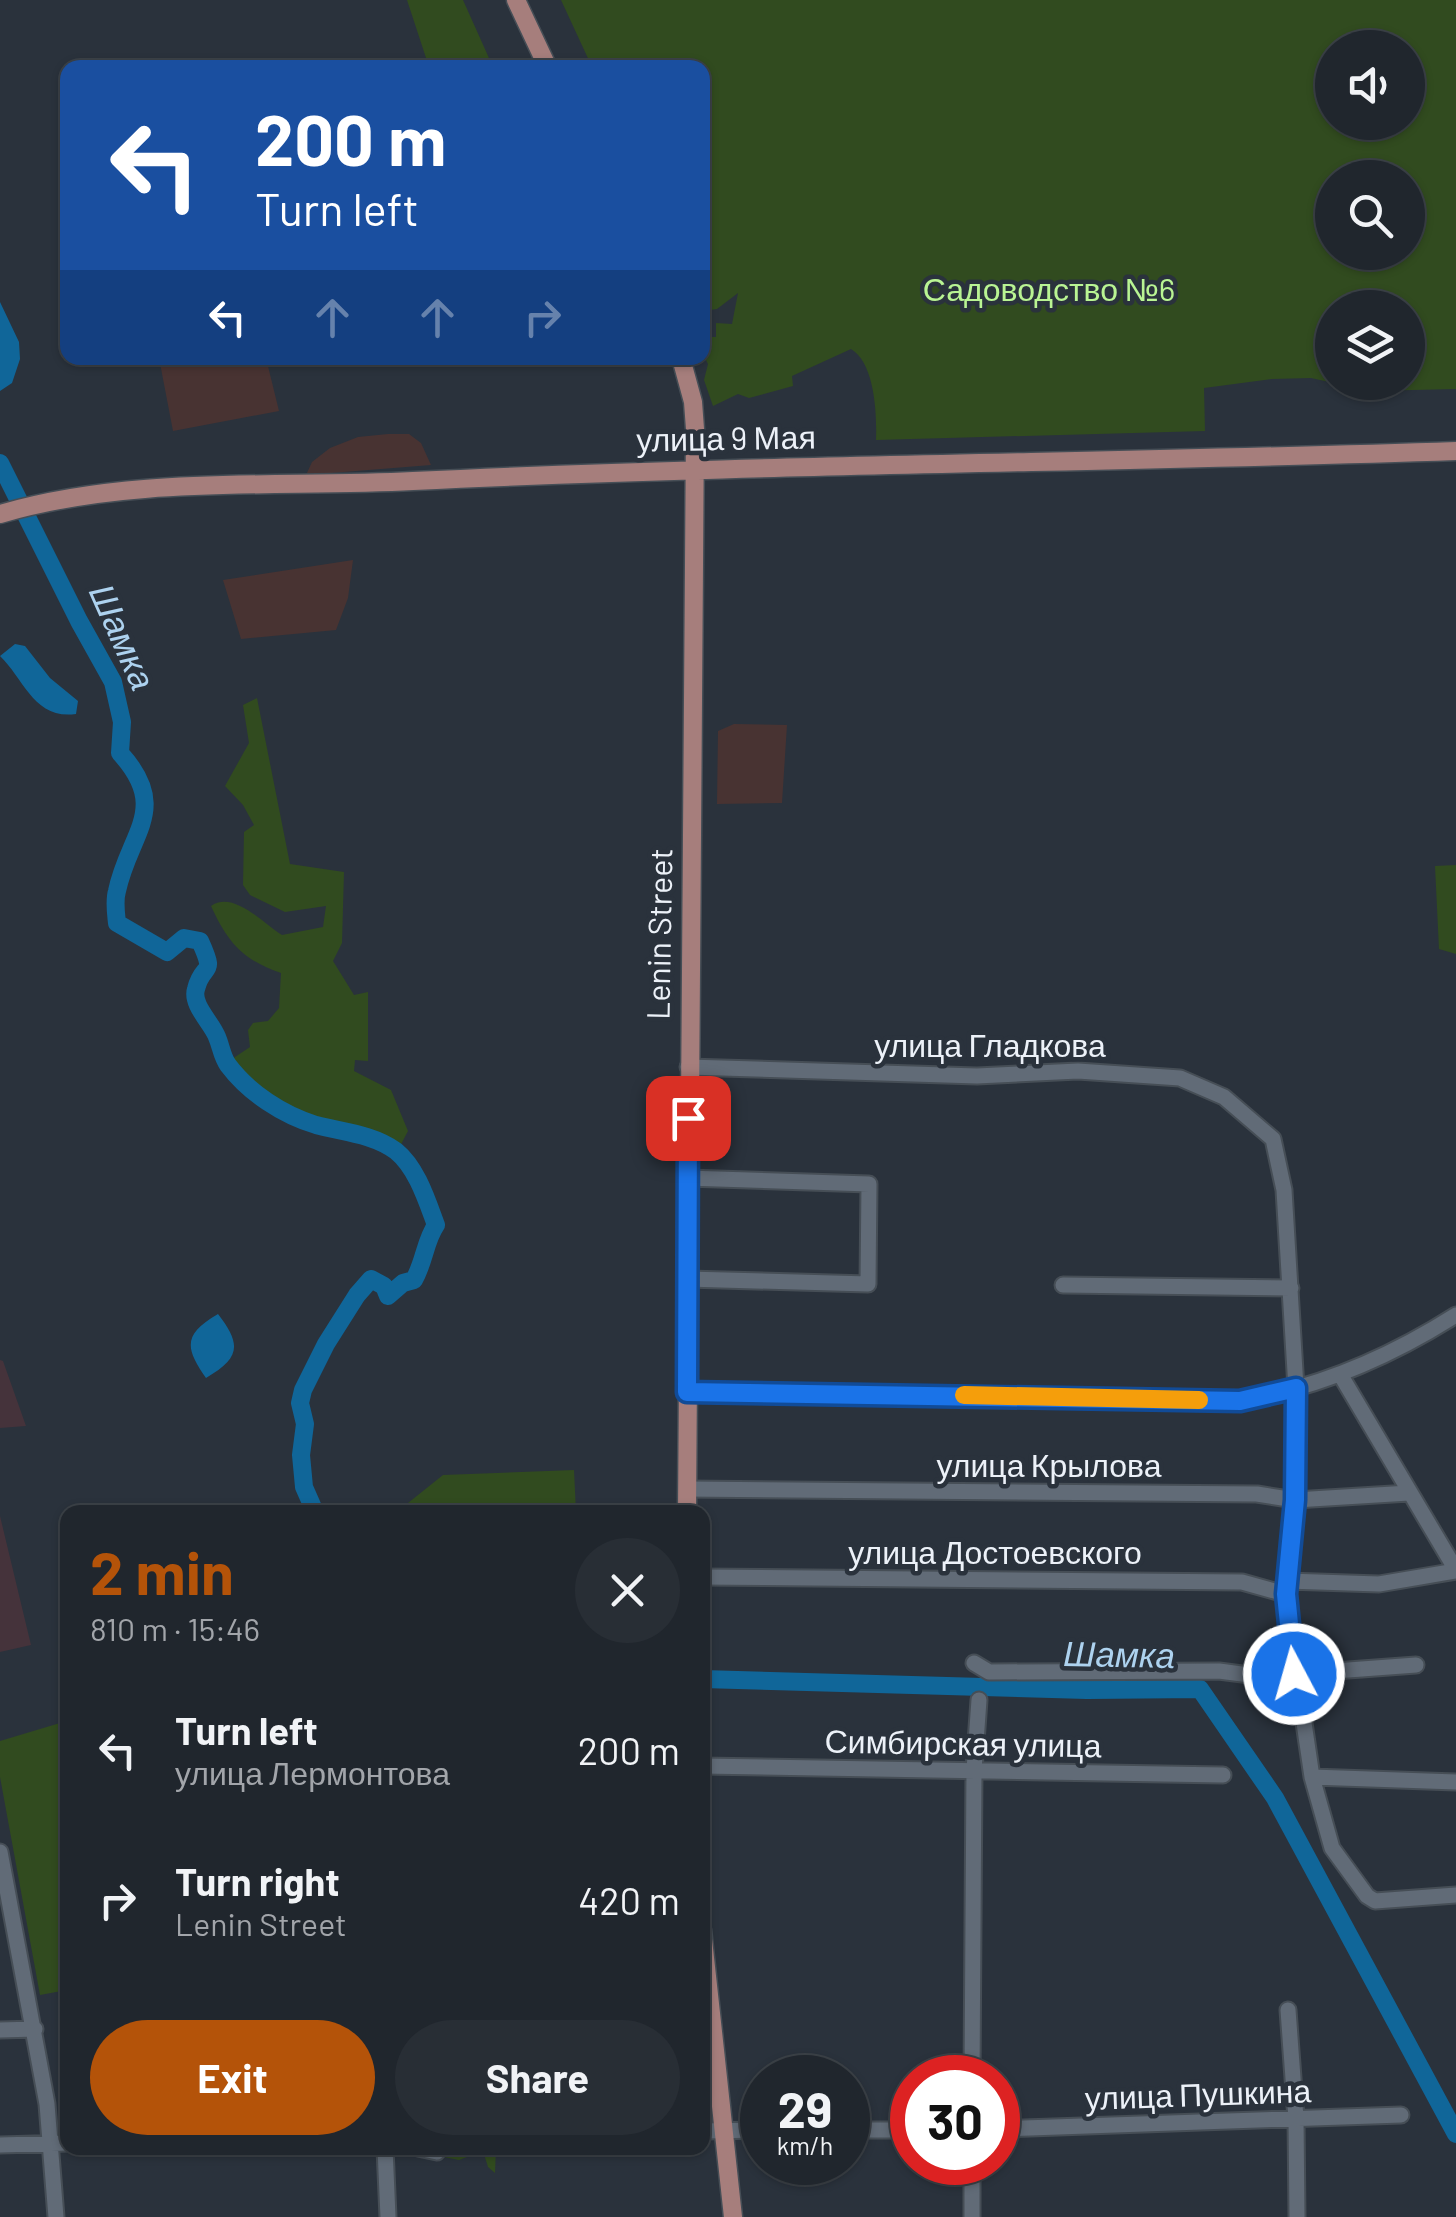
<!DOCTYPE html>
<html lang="en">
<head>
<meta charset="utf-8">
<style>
  :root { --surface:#20262d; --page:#282e35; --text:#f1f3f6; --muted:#a2a5aa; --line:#3d4349; --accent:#b45309 }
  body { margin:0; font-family:Barlow,sans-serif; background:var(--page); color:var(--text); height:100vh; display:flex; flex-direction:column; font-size:38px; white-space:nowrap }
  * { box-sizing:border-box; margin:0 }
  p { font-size:32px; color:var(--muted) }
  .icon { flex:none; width:55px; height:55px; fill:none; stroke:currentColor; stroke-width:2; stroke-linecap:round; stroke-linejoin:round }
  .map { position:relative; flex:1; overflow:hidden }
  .details { position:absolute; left:60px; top:1505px; width:650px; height:650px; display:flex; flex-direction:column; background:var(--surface); border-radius:20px; box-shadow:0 2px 8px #0004,0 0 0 2px var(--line) }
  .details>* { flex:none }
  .guide { position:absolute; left:60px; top:60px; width:650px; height:305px; border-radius:20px; box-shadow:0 2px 8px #0004,0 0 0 2px var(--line); background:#1a4fa0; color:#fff; overflow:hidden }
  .fabs { position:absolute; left:1315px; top:30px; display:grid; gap:20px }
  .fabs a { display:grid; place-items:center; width:110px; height:110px; border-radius:50%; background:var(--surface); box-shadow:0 2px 8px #0004,0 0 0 2px var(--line); font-size:50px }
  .speed { position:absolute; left:740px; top:2055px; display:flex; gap:20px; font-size:50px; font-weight:700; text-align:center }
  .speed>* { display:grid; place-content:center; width:130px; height:130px; border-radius:50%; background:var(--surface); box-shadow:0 2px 8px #0004,0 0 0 2px var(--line); line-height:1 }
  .speed small { font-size:25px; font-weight:400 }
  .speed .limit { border:15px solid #d22; background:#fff; color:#111 }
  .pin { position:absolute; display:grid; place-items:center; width:85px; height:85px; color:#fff; margin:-42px; border-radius:20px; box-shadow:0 5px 15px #0006 }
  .me { position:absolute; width:110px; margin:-55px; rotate:354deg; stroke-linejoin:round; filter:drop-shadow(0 0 8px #0008) }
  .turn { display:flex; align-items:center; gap:35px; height:210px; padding:0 30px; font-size:45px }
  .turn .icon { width:130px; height:130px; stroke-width:2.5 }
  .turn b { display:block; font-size:70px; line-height:85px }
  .lanes { display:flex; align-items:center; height:95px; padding:0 30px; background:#0003; justify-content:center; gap:50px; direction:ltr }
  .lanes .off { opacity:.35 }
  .round { display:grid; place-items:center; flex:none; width:105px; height:105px; border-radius:52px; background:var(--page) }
  .summary { display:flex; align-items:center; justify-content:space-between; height:170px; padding:0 30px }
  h1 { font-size:60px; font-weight:700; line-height:75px; color:var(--accent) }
  .cta { display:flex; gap:20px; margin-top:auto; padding:20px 30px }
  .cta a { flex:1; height:115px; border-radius:60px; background:var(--accent); color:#fff; font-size:40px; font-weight:700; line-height:115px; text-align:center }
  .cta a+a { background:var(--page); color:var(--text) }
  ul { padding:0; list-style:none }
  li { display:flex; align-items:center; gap:30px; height:150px; padding:0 30px }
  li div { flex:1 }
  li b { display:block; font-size:38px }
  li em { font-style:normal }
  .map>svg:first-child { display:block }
</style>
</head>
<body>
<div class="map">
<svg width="1456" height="2217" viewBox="0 0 1456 2217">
  <rect width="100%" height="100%" fill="#2a323c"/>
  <path fill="#483332" d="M159,358H266L279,411L173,431Z
    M388,434H409L421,443L431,465L306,475L312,462L330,448L358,437Z
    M353,560L348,598L336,630L241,639L223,580Z
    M734,724L787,725L782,803L717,804L718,731Z"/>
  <path fill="#45333b" d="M0,1360L3,1361L26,1426L0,1428Z
    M0,1516L31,1645L0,1652Z"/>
  <path fill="#314b1f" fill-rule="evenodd" d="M407,0H463L493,67H429Z
    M561,0H1456V389L1370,391L1311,378L1272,379L1204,388L1205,431L876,440C877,415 875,363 851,349L792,376L793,386L749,398L738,394L713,406L704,380L708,364C703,355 700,347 705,337H716V323L732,324L738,293L717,309L703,311L702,68L592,67ZM1332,48H1408V122H1332ZM1332,178H1408V252H1332ZM1332,308H1408V382H1332Z
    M257,698L290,864L344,872L342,943L333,961L354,995L368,992V1061L355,1060L354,1071L391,1090L408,1131L397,1152L362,1135L294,1117L246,1085L226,1063L250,1047L248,1030L253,1023L268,1021L279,1008L281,973C243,960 228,943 211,906C233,890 263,923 282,935L323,927L326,906L285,912L250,895L243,885L244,832L254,825L243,805L225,786L249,743L243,705Z
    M1456,865V954L1439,949L1435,866Z
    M574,1470L576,1512H388L408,1503L443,1475Z
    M60,1723L64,1734H68L67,1990L40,1995L0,1777V1741Z
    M428,2148H523H496L495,2173L488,2167L483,2151L459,2160L424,2153Z"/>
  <path fill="#106699" d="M0,302L19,342L20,359L12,383L0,391Z
    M15,644L25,646L50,678L78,701L76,714C34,720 24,679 0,656Z
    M218,1314C242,1345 240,1358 206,1378C184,1347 184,1334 218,1314Z"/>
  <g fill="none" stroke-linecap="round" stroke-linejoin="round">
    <path stroke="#106699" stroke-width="18" d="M0,463L79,621L113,682L122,722L120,753C171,809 129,833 117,891C114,901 116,913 117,923L167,952L184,938L200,941C217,978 203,961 196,989C191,1005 212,1023 217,1037C221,1046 222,1057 228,1065C249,1093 283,1115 316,1125C342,1132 373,1134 396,1151C417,1168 427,1201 436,1225C425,1241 425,1260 414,1280L403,1283L388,1296L384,1286L371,1279L357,1295L326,1344L303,1390L300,1403L305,1424L301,1455L304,1487L315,1512
      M702,1679L1087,1690L1200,1689L1275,1798L1456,2134"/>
    <g stroke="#464e56" stroke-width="19">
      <path id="minor" d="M688,1067L977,1076L1078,1071L1180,1078L1224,1097L1273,1139L1284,1190L1296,1388L1295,1500L1285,1594L1312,1777
        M687,1279L868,1284L869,1184L687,1178
        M1063,1285L1291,1288
        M1340,1374L1456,1570
        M687,1392L1240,1401C1318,1388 1390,1357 1456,1315
        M687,1489L1257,1494L1295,1500L1409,1493
        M702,1577L1242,1582L1285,1594
        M1287,1581L1379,1584L1456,1571
        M974,1663L989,1672L1219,1671L1280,1679L1294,1674L1416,1665
        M702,1766L1223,1775
        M1456,1782L1312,1777L1332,1848L1367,1896L1375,1901L1456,1895
        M0,1852L47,2104L56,2217
        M1288,2010L1296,2119L1297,2217
        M0,2030L35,2029
        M972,2078L974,1770L979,1700
        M998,2129L1401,2115
        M848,2130H912
        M702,2131L762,2130
        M0,2145L68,2143
        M385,2148L388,2217
        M418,2148L437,2152
        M972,2217V2162"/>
    </g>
    <g stroke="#464e56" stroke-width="21">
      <path id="major" d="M516,0L548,68
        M681,358L693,402L695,429L687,1512
        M0,514C133,475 276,488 413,481C761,464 1108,463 1456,451
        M702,1930L733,2217"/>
    </g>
    <use href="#minor" stroke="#616b77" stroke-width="15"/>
    <use href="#major" stroke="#a67e7c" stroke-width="18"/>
  </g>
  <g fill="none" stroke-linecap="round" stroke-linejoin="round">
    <g stroke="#114b97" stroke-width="25">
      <path id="route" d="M688,1118L687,1392L1240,1401L1296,1388L1295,1500L1286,1594L1294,1674"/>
    </g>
    <use href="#route" stroke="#1a73e8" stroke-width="18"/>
    <path stroke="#f59e0b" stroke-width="18" d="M964,1395L1199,1400"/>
  </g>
  <g text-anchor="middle" stroke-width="9" stroke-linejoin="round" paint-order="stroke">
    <g font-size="32" fill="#b9f493" stroke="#2a323c">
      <text x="1049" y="301">Садоводство №6</text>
    </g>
    <g font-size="32" fill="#ecf1f8" stroke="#2a323c">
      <text transform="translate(726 439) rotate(-1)" y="11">улица 9 Мая</text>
      <text transform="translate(660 934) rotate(-89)" y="11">Lenin Street</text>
      <text x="990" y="1057">улица Гладкова</text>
      <text x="1049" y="1477">улица Крылова</text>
      <text x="995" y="1564">улица Достоевского</text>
      <text transform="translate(963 1744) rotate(1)" y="11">Симбирская улица</text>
      <text transform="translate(1198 2095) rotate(-2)" y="11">улица Пушкина</text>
    </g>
    <g font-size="35" font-style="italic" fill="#add2ef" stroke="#2a323c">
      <text transform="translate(122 637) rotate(66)" y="12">Шамка</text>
      <text transform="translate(1119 1655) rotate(1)" y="12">Шамка</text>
    </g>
  </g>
</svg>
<div class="fabs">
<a><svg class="icon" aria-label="sound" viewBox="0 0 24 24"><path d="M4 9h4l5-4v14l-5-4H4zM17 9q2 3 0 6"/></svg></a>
<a><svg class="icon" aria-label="search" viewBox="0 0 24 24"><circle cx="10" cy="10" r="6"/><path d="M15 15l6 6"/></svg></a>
<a><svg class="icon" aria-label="layers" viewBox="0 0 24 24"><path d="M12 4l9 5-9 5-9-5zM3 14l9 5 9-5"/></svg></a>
</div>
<div class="speed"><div>29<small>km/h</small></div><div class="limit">30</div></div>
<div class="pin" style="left:688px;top:1118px;background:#d93025"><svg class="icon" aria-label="arrive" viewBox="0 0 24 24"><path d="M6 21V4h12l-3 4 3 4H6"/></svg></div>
<svg class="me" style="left:1294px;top:1674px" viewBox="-20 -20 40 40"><circle r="17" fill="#1a73e8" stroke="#fff" stroke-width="3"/><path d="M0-11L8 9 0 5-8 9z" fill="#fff"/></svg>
<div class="guide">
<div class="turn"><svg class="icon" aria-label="left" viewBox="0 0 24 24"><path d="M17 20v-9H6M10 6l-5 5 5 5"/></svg><div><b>200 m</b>Turn left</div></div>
<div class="lanes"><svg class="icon" aria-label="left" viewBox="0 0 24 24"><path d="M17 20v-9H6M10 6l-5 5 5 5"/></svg><svg class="icon off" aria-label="ahead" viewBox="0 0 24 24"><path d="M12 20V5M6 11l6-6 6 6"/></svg><svg class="icon off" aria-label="ahead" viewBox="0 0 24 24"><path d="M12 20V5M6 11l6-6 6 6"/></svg><svg class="icon off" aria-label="right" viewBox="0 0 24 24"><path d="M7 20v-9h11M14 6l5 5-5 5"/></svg></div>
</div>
<section class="details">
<div class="summary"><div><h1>2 min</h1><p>810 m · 15:46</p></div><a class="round"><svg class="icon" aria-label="close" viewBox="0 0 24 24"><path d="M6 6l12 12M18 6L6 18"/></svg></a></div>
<ul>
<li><svg class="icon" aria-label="left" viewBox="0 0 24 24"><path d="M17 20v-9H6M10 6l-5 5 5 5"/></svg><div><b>Turn left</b><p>улица Лермонтова</p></div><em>200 m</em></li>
<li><svg class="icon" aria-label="right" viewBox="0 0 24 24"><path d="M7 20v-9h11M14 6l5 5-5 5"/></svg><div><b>Turn right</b><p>Lenin Street</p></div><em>420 m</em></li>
</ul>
<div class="cta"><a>Exit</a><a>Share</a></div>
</section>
</div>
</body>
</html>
